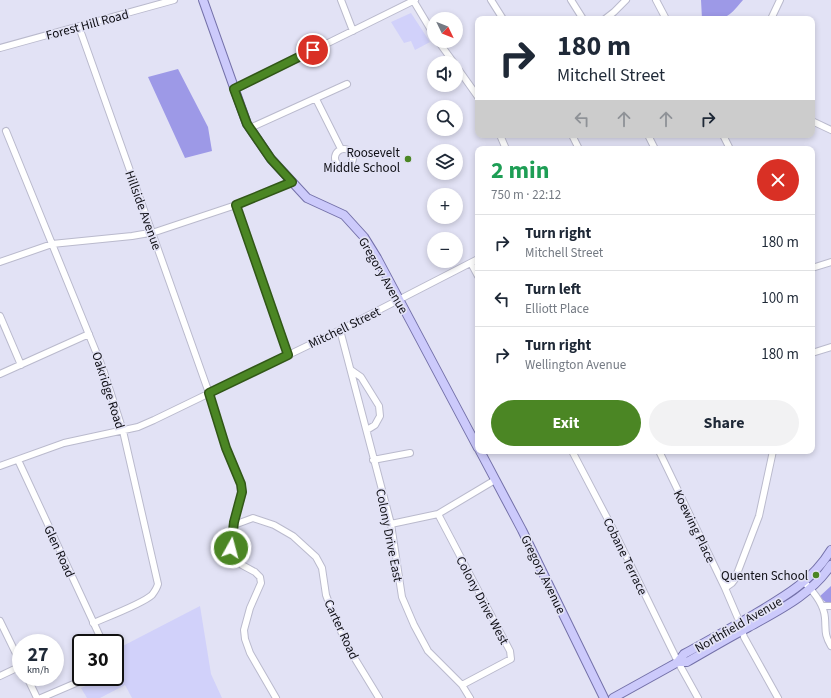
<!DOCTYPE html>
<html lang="en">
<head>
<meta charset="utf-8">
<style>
  :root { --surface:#fff; --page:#f2f2f3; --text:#1f2937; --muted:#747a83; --line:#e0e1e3; --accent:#4b8624 }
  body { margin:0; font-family:"Source Sans 3",sans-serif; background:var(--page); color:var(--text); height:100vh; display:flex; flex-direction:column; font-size:15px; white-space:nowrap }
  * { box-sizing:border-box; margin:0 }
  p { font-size:13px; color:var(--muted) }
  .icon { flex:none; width:22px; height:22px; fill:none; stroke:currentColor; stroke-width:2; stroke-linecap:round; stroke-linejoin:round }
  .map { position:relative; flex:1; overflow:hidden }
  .sheet { position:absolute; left:475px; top:146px; width:340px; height:308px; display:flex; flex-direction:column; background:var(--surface); border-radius:8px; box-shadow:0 2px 6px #0003 }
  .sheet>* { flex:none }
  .top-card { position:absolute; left:475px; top:16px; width:340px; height:122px; border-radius:8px; box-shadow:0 2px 6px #0003; background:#fff; color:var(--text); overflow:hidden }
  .needle { width:26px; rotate:133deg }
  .controls { position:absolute; left:427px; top:12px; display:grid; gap:8px }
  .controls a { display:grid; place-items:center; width:36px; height:36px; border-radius:50%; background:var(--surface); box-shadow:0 2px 6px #0003; font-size:20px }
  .speed { position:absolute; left:12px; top:634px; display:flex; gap:8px; font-size:20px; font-weight:700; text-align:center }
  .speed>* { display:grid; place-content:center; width:52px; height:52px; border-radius:50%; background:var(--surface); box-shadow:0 2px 6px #0003; line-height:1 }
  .speed small { font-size:10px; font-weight:400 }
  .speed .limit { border:2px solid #111; border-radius:6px; background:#fff; color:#111 }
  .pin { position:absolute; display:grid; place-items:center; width:34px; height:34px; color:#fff; margin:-17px; border:2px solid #fff; border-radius:50%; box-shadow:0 1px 4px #0007 }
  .me { position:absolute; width:44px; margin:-22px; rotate:7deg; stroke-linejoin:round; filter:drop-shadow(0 0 3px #0008) }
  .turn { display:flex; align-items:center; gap:14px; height:84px; padding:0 16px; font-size:18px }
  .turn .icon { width:52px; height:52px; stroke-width:2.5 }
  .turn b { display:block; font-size:28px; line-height:34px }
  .lanes { display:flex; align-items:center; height:38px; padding:0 16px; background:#0003; justify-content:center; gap:20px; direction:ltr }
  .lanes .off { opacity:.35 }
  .round { display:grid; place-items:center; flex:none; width:42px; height:42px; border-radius:21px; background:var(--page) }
  .headline { display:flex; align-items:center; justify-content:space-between; height:68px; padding:0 16px }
  h1 { font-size:24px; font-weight:700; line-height:30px; color:#1e9e55 }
  .primary-button { display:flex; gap:8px; margin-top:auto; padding:8px 16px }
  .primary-button a { flex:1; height:46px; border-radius:24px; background:var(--accent); color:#fff; font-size:16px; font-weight:700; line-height:46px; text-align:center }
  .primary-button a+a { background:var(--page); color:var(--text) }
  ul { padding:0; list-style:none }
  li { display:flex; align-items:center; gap:12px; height:56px; padding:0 16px; border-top:1px solid var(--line) }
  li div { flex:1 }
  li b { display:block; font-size:15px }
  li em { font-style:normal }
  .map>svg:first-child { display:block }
</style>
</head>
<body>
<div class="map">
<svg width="831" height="698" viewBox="0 0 831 698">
  <rect width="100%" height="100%" fill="#e2e2f5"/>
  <path fill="#d1d1fa" d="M411,13L430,42L415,50L411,41L404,43L391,22Z
    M200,606L211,674L222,698H132L125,685L100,698H87L81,688L108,677H115V674L121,671L115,658V650Z"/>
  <path fill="#9d99e7" d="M701,0H743C727,19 727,19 702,19Z
    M178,69L208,127L212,151L185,158L148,77Z
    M831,586V606L819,597Z"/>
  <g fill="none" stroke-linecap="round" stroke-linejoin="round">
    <g stroke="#babacd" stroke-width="8">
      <path id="minor" d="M341,0L353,31
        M413,0L434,35
        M491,0L503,19
        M571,0L583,19
        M656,0L666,19
        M605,19L614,12L626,0
        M771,19L780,0
        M79,27L209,393L226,448L241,484L243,492L234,522L231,547L234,556L242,565L255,572L260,577L261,583L250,608L244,630L245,639L250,653L276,698
        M438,41L454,63
        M0,48L174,0
        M456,66L478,97
        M235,89L415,0
        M316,99L341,149
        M812,121L831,130
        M250,128L347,84
        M6,131L103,369L123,431L158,584C157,588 155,591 152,595C142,604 107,617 93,623
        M500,135L506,149
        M572,135L579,149
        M648,135L655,149
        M723,135L730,149
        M335 158a9 9 0 1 1 18 0a9 9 0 1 1-18 0Z
        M236,205L288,355
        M0,262L52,244L132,236L155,232L236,205L291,182
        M471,263L478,276
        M812,268L831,262
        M0,316L21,365
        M340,330L391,524L402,597L414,625L428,651L462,685L470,698
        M812,353L831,347
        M351,370L361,377L379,406L380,416L375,425L367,430
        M0,374L89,334
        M572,451L614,531L678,662L698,698
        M659,451L725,588L740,623L744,637L778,698
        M18,460L103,643
        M373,460L410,453
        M0,466L64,443L138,427L154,420L340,330L478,259
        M438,514L510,651L511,659L462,685
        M391,524L438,514L495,480
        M234,525L253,518L274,525L293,536L316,557L322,568L326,595L332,611L349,649L379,698
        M804,582C814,592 824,604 825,618C826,631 824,634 831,646
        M725,588L732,583L735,579L759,516L773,451
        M822,606H831
        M0,621L21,664
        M0,676L21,666
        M27,677L37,698
        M41,698L90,677"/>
    </g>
    <g stroke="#7471a9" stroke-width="10">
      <path id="major" d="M203,0L247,124L271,159L307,198L344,215L364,237L377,258L478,448
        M480,451L522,530L604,698
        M678,662H687C708,650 728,638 749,627C779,610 811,595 831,565
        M613,698L678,662L684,654C706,642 727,630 748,618C780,599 811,583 831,550"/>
    </g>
    <use href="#minor" stroke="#fff" stroke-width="6"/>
    <use href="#major" stroke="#cccafb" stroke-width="8"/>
  </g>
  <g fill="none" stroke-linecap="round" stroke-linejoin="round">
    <g stroke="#315717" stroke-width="10">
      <path id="route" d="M231,548L234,522L242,492L241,484L226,448L209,393L288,355L236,205L292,182L271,159L247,124L234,89L313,50"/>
    </g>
    <use href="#route" stroke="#4b8624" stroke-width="7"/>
  </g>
  <g fill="#4b8624" stroke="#e2e2f5" stroke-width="1.5">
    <circle cx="408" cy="159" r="4"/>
    <circle cx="816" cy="575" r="4"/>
  </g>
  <g text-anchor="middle" stroke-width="3.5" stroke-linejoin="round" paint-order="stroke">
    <g font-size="13" fill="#0f0f15" stroke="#e2e2f5">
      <text transform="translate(87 24) rotate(-15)" y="5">Forest Hill Road</text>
      <text transform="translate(144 210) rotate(70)" y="5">Hillside Avenue</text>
      <text transform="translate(384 275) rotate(60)" y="5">Gregory Avenue</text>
      <text transform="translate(344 327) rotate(-26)" y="5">Mitchell Street</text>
      <text transform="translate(109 390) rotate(72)" y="5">Oakridge Road</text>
      <text transform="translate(695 526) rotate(64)" y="5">Koewing Place</text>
      <text transform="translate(390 535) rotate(79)" y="5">Colony Drive East</text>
      <text transform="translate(60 551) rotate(65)" y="5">Glen Road</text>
      <text transform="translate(626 556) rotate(64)" y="5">Cobane Terrace</text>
      <text transform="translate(544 574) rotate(64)" y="5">Gregory Avenue</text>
      <text transform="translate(483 600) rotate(62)" y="5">Colony Drive West</text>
      <text transform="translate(738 624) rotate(-30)" y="5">Northfield Avenue</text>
      <text transform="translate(342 629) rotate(65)" y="5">Carter Road</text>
    </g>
    <g font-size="13" fill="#0f0f15" stroke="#e2e2f5" text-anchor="end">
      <text x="400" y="157">Roosevelt<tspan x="400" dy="15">Middle School</tspan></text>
      <text x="808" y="580">Quenten School</text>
    </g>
  </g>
</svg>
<div class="controls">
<a><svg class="needle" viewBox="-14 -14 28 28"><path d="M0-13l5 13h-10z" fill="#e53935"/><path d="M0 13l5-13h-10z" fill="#747a83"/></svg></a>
<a><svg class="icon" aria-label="sound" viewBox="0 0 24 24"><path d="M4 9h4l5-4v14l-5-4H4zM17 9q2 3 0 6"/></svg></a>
<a><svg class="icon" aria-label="search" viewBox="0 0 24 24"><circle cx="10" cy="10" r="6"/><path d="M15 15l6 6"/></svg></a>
<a><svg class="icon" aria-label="layers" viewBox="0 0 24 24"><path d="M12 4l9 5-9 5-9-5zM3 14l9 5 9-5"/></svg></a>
<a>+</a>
<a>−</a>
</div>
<div class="speed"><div>27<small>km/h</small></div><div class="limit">30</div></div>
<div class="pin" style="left:313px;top:50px;background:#d93025"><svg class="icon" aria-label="arrive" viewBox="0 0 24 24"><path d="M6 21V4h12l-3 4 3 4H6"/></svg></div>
<svg class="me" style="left:231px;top:548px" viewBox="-20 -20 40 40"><circle r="17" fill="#4b8624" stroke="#fff" stroke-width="3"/><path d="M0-11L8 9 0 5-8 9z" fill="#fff"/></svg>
<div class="top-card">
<div class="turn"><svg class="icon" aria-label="right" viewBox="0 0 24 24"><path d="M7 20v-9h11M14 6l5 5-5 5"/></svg><div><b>180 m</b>Mitchell Street</div></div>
<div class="lanes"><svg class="icon off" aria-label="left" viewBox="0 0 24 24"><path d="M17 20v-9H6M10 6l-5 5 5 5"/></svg><svg class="icon off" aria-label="ahead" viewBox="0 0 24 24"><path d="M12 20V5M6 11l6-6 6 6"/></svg><svg class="icon off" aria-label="ahead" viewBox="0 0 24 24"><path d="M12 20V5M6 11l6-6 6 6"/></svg><svg class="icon" aria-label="right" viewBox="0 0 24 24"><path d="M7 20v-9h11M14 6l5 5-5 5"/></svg></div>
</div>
<section class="sheet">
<div class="headline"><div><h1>2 min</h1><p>750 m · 22:12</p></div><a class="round" style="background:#d93025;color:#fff"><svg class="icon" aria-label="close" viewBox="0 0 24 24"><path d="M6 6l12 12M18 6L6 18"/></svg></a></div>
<ul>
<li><svg class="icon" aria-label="right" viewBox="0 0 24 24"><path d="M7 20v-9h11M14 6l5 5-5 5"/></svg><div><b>Turn right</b><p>Mitchell Street</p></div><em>180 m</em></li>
<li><svg class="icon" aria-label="left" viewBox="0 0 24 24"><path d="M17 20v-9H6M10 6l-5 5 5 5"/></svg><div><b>Turn left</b><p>Elliott Place</p></div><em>100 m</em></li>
<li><svg class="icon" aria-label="right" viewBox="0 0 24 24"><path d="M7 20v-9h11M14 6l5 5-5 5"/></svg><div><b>Turn right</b><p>Wellington Avenue</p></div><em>180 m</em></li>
</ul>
<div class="primary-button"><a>Exit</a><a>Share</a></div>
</section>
</div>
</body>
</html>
